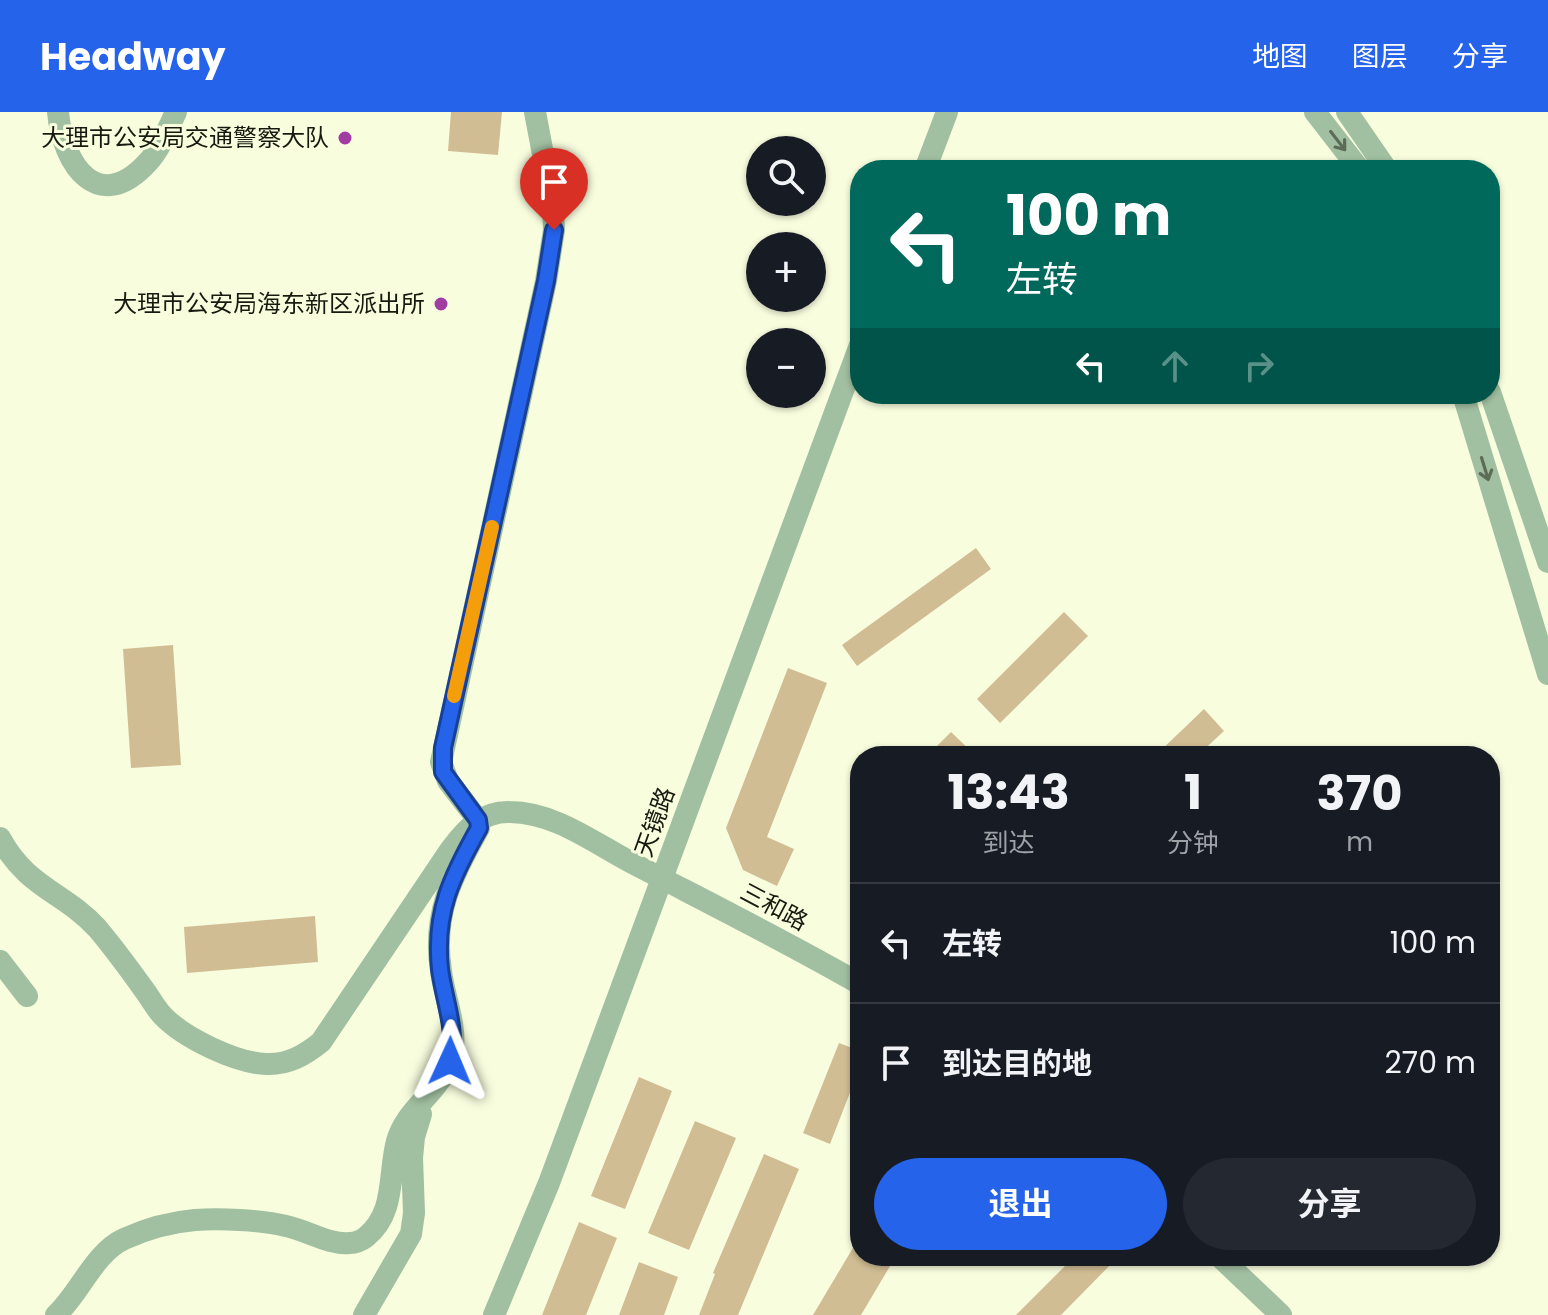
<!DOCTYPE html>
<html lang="zh">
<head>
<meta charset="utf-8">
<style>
  :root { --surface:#171b24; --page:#242831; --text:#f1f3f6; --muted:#9ea1a6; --line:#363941; --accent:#2563eb }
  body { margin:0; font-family:Poppins,"Noto Sans SC",sans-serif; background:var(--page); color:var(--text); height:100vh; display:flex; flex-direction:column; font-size:30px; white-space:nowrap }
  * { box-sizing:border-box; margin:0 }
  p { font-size:26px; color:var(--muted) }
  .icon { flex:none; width:44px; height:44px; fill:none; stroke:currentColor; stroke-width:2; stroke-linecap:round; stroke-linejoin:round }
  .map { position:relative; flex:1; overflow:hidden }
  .sheet { position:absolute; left:850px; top:634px; width:650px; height:520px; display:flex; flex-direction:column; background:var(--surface); border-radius:32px; box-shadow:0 2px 6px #0004 }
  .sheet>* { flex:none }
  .banner { position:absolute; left:850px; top:48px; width:650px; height:244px; border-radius:32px; box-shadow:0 2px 6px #0004; background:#00695c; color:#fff; overflow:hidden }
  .buttons { position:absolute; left:746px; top:24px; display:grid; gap:16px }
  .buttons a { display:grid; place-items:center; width:80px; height:80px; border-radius:50%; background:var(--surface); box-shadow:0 2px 6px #0004; font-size:40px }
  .pin { position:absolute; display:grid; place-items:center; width:68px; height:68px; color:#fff; margin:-82px -34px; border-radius:50% 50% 50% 0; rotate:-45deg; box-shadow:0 0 8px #0007 }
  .pin .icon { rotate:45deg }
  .me { position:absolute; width:88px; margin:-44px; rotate:1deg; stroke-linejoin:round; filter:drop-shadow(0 0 6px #0008) }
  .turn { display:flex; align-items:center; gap:28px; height:168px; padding:0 24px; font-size:36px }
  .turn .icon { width:104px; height:104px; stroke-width:2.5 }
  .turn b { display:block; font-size:56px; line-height:68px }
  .lanes { display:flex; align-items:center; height:76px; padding:0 24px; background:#0003; justify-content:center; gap:40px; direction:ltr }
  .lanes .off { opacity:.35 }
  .eta { display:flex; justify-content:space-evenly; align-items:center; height:136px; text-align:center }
  .eta b { font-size:48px; font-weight:700; line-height:56px }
  .cta { display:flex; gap:16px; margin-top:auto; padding:16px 24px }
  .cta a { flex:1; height:92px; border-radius:48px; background:var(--accent); color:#fff; font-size:32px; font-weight:700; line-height:92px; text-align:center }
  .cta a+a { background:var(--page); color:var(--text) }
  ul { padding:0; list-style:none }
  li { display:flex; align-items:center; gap:24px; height:120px; padding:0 24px; border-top:2px solid var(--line) }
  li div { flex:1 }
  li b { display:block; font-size:30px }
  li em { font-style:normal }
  header { display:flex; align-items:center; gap:48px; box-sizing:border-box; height:112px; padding:0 40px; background:var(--accent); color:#fff }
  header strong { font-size:38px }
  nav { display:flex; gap:44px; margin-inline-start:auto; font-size:28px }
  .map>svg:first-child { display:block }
</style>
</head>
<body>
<header>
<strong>Headway</strong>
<nav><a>地图</a><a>图层</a><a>分享</a></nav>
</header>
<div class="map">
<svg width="1548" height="1203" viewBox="0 0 1548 1203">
  <rect width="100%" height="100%" fill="#f8fdde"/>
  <path fill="#d1bd94" d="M451,0H502L498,43L448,39Z
    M976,436L991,457L857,554L842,533Z
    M1064,500L1088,524L1000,611L977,587Z
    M173,533L181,653L131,656L123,537Z
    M788,556L827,571L767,725L794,737L777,774L743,758L726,716Z
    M1204,597L1224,619L1197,644H1155Z
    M951,620L976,644H927Z
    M315,804L318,850L187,861L184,815Z
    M839,931L860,939V955L830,1032L803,1021Z
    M639,965L672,979L625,1097L591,1084Z
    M695,1009L736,1026L689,1138L648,1121Z
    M764,1042L799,1057L738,1203H699L715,1162L713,1161Z
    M579,1110L617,1126L586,1203H542Z
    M860,1124V1144H896L861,1203H813Z
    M1075,1144H1119L1061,1203H1016Z
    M639,1150L678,1165L664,1203H619Z"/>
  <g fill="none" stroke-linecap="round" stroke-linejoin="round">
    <path stroke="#a1bfa1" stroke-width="22" d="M58,0C63,54 99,104 148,50C161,36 168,16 176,0
      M1315,0L1360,58
      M1347,0L1387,58
      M925,58L947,0
      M1490,280L1548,450
      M1463,282L1548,562
      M0,726C27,776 64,780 97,816C114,836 130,858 145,879C151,887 156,897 163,904C184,926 236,951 266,952C288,953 305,943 321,930L451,737C466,717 482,699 510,700C556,700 598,734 638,754C713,793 787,830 860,872
      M0,849L27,884
      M1219,1144L1281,1203
      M56,1203C80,1181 94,1141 124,1127C146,1117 171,1110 195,1108C219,1106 261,1108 286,1114C306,1118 329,1133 350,1131C356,1131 362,1128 366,1125C396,1101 388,1063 397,1029C407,993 448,976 453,937C456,911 444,884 441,859C432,803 452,764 479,716L478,708L448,669L441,650L546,169L554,118L553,95L535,0
      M364,1203L411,1122L414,1101L412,1046L414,1025L421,1002
      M494,1203L549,1071L860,233"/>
  </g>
  <defs><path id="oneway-shaft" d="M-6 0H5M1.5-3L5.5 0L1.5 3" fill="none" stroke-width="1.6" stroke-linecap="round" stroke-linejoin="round" transform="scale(2)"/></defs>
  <g stroke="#5c6c58">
    <use href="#oneway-shaft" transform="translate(1338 29) rotate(52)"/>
    <use href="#oneway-shaft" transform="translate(1485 357) rotate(73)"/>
  </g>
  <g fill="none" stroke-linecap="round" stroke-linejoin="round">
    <g stroke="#184099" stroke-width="20">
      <path id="route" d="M450,949C457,917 444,888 440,857C434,800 452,764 479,716L478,708L443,660V636L546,169L554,118"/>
    </g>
    <use href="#route" stroke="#2563eb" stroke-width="14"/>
    <path stroke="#f59e0b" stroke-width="14" d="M454,584L492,415"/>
  </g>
  <g fill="#a03ca2" stroke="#f8fdde" stroke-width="3">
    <circle cx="345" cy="26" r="8"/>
    <circle cx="441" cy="192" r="8"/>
  </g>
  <g text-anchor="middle" stroke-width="6" stroke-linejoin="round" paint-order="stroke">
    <g font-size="24" fill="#181a0f" stroke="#f8fdde" text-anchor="end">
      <text x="329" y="34">大理市公安局交通警察大队</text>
      <text x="425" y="200">大理市公安局海东新区派出所</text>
    </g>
    <g font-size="24" fill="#181a0f" stroke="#f8fdde">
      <text transform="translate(655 710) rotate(-70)" y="8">天镜路</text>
      <text transform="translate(774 795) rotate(28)" y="8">三和路</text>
    </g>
  </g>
</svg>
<div class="buttons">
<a><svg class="icon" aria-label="search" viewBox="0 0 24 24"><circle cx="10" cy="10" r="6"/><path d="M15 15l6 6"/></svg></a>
<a>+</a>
<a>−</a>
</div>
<div class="pin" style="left:554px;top:118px;background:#d93025"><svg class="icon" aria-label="arrive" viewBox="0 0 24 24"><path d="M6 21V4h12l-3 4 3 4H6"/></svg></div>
<svg class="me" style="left:450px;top:949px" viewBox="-20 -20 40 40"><path d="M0-17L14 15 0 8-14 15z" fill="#2563eb" stroke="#fff" stroke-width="4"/></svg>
<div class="banner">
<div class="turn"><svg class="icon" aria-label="left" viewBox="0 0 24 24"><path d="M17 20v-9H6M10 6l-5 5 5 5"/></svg><div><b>100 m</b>左转</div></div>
<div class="lanes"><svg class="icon" aria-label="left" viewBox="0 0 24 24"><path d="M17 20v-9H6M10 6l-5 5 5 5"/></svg><svg class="icon off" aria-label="ahead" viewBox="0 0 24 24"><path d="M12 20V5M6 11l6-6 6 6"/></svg><svg class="icon off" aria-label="right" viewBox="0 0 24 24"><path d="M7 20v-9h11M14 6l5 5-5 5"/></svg></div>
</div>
<section class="sheet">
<div class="eta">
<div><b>13:43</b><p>到达</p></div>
<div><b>1</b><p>分钟</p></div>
<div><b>370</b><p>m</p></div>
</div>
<ul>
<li><svg class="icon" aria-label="left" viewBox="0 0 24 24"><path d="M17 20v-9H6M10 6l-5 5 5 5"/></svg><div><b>左转</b></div><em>100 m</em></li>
<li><svg class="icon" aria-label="arrive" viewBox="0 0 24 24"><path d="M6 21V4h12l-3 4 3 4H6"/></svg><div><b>到达目的地</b></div><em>270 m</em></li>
</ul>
<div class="cta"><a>退出</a><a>分享</a></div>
</section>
</div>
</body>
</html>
